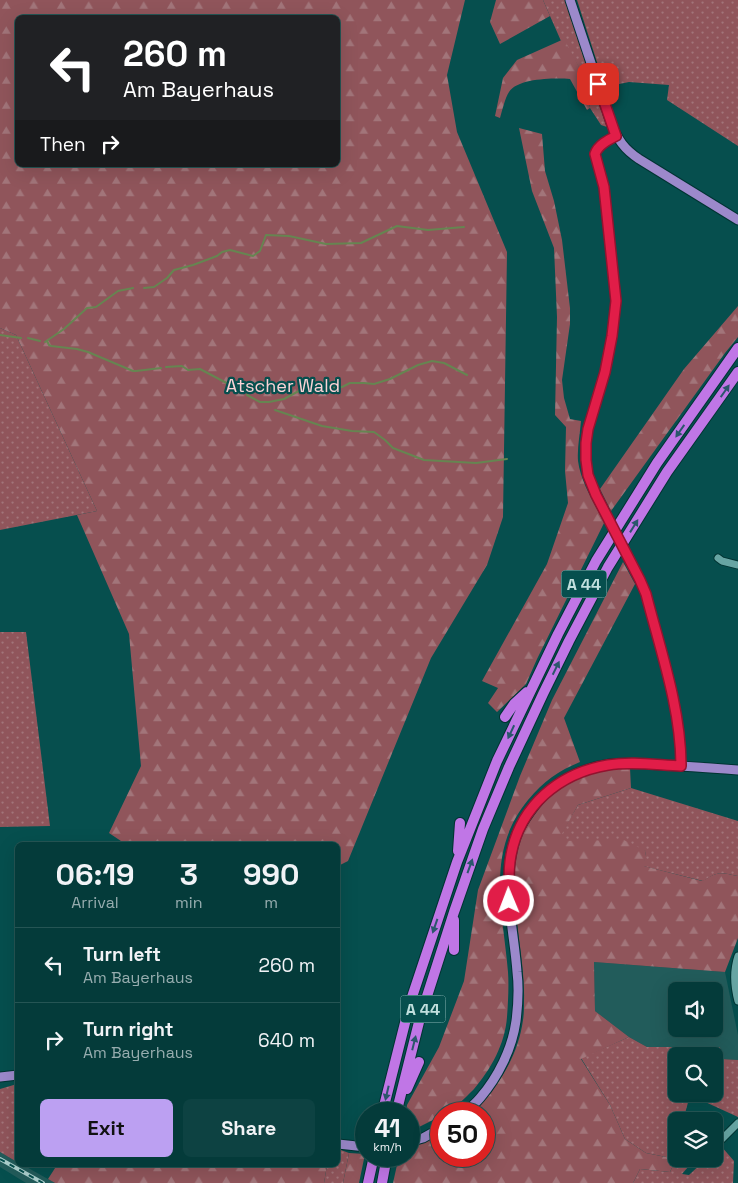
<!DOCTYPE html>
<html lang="en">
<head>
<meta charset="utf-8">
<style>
  :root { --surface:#043b3a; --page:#0d4242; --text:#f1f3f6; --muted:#97adaf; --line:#255554; --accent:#bca0f2 }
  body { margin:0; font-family:"Space Grotesk",sans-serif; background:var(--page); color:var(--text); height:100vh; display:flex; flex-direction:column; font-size:19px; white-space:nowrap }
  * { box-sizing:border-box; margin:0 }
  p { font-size:16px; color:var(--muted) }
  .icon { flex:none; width:28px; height:28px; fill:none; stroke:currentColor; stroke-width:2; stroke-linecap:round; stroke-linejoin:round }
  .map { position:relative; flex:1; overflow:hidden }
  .side { position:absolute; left:15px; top:842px; width:325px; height:325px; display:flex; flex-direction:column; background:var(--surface); border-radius:8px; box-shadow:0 5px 20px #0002,0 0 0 1px var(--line) }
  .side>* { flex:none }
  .top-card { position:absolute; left:15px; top:15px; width:325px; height:152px; border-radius:8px; box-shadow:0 5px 20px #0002,0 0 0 1px var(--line); background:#202124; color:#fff; overflow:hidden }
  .buttons { position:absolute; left:668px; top:982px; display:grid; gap:10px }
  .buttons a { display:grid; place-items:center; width:55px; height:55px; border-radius:8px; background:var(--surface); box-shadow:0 5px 20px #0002,0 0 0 1px var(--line); font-size:25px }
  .speed { position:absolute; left:355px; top:1102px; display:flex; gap:10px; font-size:25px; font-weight:700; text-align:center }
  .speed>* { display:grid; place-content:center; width:65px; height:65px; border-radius:50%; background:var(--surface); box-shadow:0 5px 20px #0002,0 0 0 1px var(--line); line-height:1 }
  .speed small { font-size:12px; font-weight:400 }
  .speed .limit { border:8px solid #d22; background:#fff; color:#111 }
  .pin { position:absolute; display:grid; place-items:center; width:42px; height:42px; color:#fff; margin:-21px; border-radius:10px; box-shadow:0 2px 8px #0006 }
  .me { position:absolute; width:55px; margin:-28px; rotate:359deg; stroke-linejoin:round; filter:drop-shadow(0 0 4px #0008) }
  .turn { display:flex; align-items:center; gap:18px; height:105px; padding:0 25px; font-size:22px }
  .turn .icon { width:65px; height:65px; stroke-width:2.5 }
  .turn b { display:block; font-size:35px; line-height:42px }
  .then { display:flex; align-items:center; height:48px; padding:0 25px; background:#0003; gap:10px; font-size:19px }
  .eta { display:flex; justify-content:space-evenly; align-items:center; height:85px; text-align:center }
  .eta b { font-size:30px; font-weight:800; line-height:35px }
  .primary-button { display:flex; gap:10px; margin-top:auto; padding:10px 25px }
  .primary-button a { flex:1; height:58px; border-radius:8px; background:var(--accent); color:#111; font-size:20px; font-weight:800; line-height:58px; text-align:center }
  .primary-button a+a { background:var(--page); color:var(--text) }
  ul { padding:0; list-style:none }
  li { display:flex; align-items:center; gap:15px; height:75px; padding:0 25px; border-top:1px solid var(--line) }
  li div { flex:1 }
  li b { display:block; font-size:19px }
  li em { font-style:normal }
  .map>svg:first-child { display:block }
</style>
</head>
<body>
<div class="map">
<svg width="738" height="1183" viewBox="0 0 738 1183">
  <defs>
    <pattern id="grass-dots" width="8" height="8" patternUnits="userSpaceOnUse" patternTransform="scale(1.25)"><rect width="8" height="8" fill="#90555b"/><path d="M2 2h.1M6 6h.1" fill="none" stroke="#a2757a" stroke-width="1.8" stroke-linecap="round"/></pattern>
    <pattern id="forest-firs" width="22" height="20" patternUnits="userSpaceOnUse" patternTransform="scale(1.25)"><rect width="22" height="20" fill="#90555b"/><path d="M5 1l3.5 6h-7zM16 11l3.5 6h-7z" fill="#a2757a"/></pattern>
  </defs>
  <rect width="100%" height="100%" fill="#064f4e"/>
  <path fill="#225c5b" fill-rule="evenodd" d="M594,962L725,972L738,1035V1060L722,1059L720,1047H647L629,1037L595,1011ZM676,991H714V1029H676Z
    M0,1152L17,1162L18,1165H23L55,1183H26L0,1167Z"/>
  <path fill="url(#grass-dots)" fill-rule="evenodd" d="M543,0H565L607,127L601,125L590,108L583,74L563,40L561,41Z
    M577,0H738V146L667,100L669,85L629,82L605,87Z
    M0,328L16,335L97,511L0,530Z
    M0,632H26L50,826L0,827Z
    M631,788L738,821V876C719,872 719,871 703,881L643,866L646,851L557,841L578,805Z
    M629,1037L647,1047H720L722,1059L738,1060V1117L690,1095L683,1121H676V1159H693L694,1160L682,1174L689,1175L706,1159H714V1152L721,1146L734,1161L733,1183H633L640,1169L670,1172L676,1159L646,1153L625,1139L610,1105L581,1058ZM676,1056H714V1094H676Z
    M17,1084H18L17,1162L0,1152V1089Z
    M338,1149L349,1153L343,1183H324L327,1165H338Z"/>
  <path fill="url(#forest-firs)" fill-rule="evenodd" d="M0,0H465L447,75L457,132L507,252L503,517L487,565L431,658L348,861L338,866V845H127L109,833L141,766L129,634L77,515L97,511L16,335L0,328ZM18,18H338V165H18Z
    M496,0H543L550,16L500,44L490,22Z
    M564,39L583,74L590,108L587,110L570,79C555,78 518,78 509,92C505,98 502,111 500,118L495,116L503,78L517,60Z
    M519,128L542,134L545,171L554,201L562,240L570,308V324L562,380L564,398L570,419L581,421C580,434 577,448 578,461C581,483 595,504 604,523L537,659L526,684L497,712L488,703L498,688L482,681L547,564L568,503L565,471L566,427L555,415L557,317L554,248L532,191Z
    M738,306V337L725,353L611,511L600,489L684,369Z
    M623,562L635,584L564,718L580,762C558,771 544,781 528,800C485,852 503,911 508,972C509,986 508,1003 507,1017C505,1044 491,1069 474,1089C467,1096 451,1113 441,1114V1116L409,1132V1114H406L407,1105L439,1047L464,981L478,890L520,776L552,700Z
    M630,768L631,788L578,805L558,841L624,840L646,851L644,866L702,881C719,871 719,872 738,876V938L725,972L594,962L595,1011L629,1037L581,1059L610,1105L625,1139L646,1153L676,1159L670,1172L640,1169L633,1183H393L399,1156H409V1146L424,1142L441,1134V1156H484V1114H470C497,1090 518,1057 523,1020C524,1014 524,1008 524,1001C526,936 493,865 539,807C563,777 594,770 630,768Z
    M349,1153L365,1154L359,1183H343Z
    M57,1165H327L324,1183H55L48,1179Z"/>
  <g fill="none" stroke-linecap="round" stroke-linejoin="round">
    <path stroke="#668551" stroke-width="2" d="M144,288L154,287L167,278L174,270L193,265L217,256L222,252L230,250L253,256L260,251L266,235L289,236L326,244L361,243L397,226L428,230L464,227
      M0,335L21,338
      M28,338L40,341
      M47,341L49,345L51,346L77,349L88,352L133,371H136L161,368
      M45,342L64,329L87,308L96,307L118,291L133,288
      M166,367L182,366L188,370L200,369L236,388L246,386L249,389L247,395L260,402H269L284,399L308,386L318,384L336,387H342L350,383H364L374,384L390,379L418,365L432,361L444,363L467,375
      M275,410L322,426L352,431L374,432L385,440L393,448L424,460L476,463L507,459"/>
    <g stroke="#003332" stroke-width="9">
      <path id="minor" d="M596,495L588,475L586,460V443L588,429L605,372L612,336L615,301L604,187L595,154C598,145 608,140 616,136
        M718,558L722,561L738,565
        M640,581L645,594C660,648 681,710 681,766
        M738,956C733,971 734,986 738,1001
        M722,1139L738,1123"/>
    </g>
    <g stroke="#003332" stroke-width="11">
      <path id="major" d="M570,0L611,123C618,140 624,149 639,159L738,220
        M0,1077L18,1075
        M463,1114C469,1109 475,1104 480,1098C498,1077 512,1049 516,1021C518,1005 519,988 517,972C514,928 499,875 517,833C522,823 528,814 535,805C553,782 581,768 610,764C626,762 643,764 659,765C685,766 712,768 738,770
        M409,1142L423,1138L441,1128
        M338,1144L366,1147"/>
    </g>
    <g stroke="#003332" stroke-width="12">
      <path id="highway" d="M505,717L514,704L527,692
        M458,851L460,823
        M454,920V950
        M407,1089L419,1062
        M382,1114L410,1003L457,862L497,761L558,634L596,561L657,463L738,348
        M396,1114L420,1018L454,912L483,829L509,767L543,694L569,641L608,567L667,472L738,372
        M368,1183L374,1156
        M382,1183L387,1156"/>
    </g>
    <use href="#minor" stroke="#67a5a3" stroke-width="7"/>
    <use href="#major" stroke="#9c89cb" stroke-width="9"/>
    <use href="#highway" stroke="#c076e6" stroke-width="10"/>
    <g stroke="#acd0ce" stroke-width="4">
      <path id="rail" d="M0,1159L43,1183"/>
    </g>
    <use href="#rail" stroke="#064f4e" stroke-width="2" stroke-dasharray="5.5" stroke-linecap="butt"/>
    <g stroke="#003332" stroke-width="9" stroke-linecap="butt">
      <path id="minor-bridge" d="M596,495L640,581"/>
    </g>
    <use href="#minor-bridge" stroke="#67a5a3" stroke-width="7"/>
  </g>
  <defs><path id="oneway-solid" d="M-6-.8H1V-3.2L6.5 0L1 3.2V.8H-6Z" transform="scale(1.25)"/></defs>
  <g fill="#2b576c">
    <use href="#oneway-solid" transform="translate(725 391) rotate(-55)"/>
    <use href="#oneway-solid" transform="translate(680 431) rotate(125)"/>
    <use href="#oneway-solid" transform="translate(634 526) rotate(-58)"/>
    <use href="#oneway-solid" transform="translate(556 668) rotate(-64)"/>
    <use href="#oneway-solid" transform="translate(511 732) rotate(115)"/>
    <use href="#oneway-solid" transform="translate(470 866) rotate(-70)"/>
    <use href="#oneway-solid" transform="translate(435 926) rotate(109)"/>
    <use href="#oneway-solid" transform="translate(414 1043) rotate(-76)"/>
    <use href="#oneway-solid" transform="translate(387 1093) rotate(103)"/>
  </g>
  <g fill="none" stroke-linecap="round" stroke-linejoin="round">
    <g stroke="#92132f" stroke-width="12">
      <path id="route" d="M509,901C509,886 508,870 511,855C520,806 559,773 608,765C632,761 657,765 681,766C681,708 660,649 646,594L640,580L596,495L588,475L586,460V443L588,429L605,372L612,336L616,301L604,187L595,154C598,145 608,140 616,136L598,84"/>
    </g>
    <use href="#route" stroke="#e11d48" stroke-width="9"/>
  </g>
  <g text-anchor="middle" stroke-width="4.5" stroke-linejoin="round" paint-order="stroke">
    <g fill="#064f4e" stroke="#88b4b2" stroke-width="1">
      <rect x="561.5" y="570.5" width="45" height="27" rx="4"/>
      <rect x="400.5" y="995.5" width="45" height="27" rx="4"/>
    </g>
    <g font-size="16" font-weight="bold" fill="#c0dfdd">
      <text x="584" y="590">A 44</text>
      <text x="423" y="1015">A 44</text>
    </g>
    <g font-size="18" fill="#fcd3d6" stroke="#064f4e">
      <text x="283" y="392">Atscher Wald</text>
    </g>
  </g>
</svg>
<div class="buttons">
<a><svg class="icon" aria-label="sound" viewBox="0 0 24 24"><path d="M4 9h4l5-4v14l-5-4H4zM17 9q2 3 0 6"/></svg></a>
<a><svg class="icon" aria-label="search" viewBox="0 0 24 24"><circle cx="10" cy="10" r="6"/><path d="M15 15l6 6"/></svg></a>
<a><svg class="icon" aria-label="layers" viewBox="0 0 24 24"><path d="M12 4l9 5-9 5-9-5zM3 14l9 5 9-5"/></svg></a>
</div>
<div class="speed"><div>41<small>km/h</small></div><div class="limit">50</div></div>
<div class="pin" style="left:598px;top:84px;background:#d93025"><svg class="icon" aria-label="arrive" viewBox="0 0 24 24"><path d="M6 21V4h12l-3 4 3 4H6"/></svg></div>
<svg class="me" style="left:509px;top:901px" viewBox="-20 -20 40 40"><circle r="17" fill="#e11d48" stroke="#fff" stroke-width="3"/><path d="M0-11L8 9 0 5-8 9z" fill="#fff"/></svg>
<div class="top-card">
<div class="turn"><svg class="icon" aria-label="left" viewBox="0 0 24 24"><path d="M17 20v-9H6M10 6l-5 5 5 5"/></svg><div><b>260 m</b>Am Bayerhaus</div></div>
<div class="then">Then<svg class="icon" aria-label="right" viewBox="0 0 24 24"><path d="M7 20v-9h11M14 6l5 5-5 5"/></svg></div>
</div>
<section class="side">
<div class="eta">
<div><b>06:19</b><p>Arrival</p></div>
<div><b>3</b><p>min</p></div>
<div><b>990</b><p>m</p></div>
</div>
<ul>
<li><svg class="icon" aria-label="left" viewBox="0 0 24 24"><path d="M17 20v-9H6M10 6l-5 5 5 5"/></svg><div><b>Turn left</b><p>Am Bayerhaus</p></div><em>260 m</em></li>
<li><svg class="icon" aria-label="right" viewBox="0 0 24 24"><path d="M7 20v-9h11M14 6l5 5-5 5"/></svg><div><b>Turn right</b><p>Am Bayerhaus</p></div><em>640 m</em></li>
</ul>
<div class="primary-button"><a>Exit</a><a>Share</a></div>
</section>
</div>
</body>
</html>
